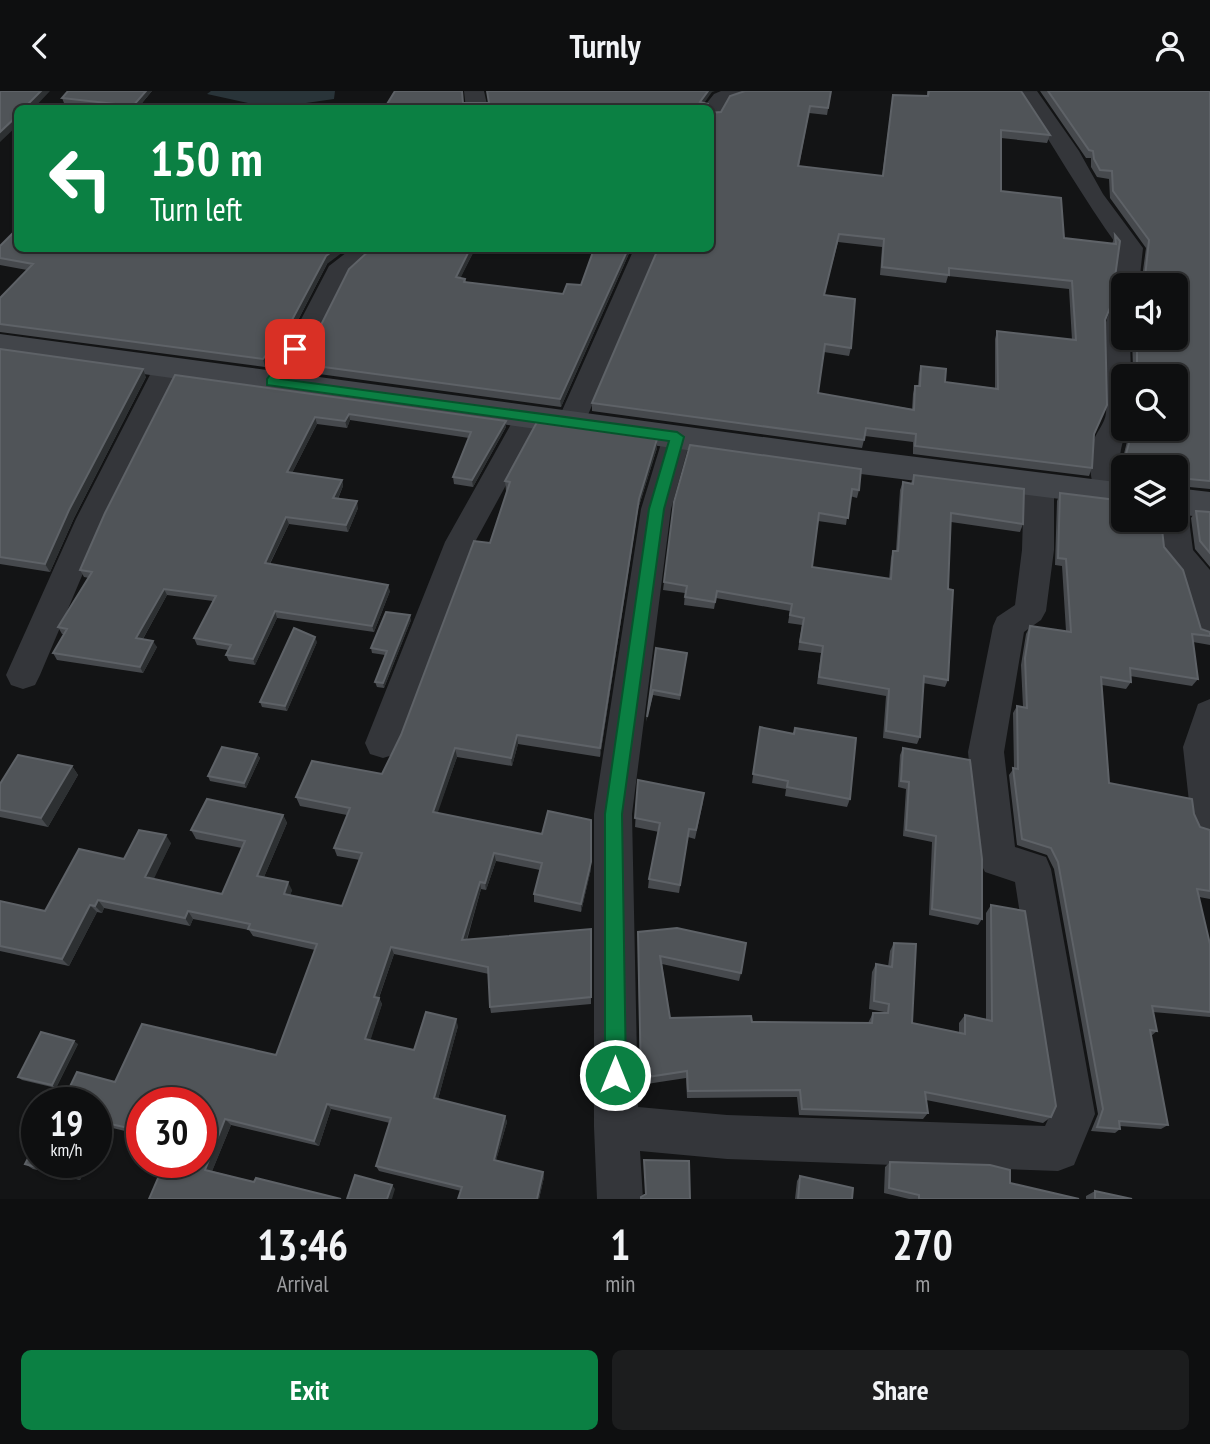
<!DOCTYPE html>
<html lang="en">
<head>
<meta charset="utf-8">
<style>
  :root { --surface:#0e0f10; --page:#1c1d1e; --text:#f1f3f6; --muted:#9b9c9f; --line:#2e2f30; --accent:#0b8043 }
  body { margin:0; font-family:"PT Sans Narrow",sans-serif; background:var(--page); color:var(--text); height:100vh; display:flex; flex-direction:column; font-size:26px; white-space:nowrap }
  * { box-sizing:border-box; margin:0 }
  p { font-size:23px; color:var(--muted) }
  .icon { flex:none; width:38px; height:38px; fill:none; stroke:currentColor; stroke-width:2; stroke-linecap:round; stroke-linejoin:round }
  .map { position:relative; height:1108px; overflow:hidden }
  .panel { display:flex; flex-direction:column; background:var(--surface); flex:1 }
  .panel>* { flex:none }
  .banner { position:absolute; left:14px; top:14px; width:700px; height:147px; border-radius:10px; box-shadow:0 2px 5px #0004,0 0 0 2px var(--line); background:#0b8043; color:#fff; overflow:hidden }
  .tools { position:absolute; left:1111px; top:182px; display:grid; gap:14px }
  .tools a { display:grid; place-items:center; width:77px; height:77px; border-radius:10px; background:var(--surface); box-shadow:0 2px 5px #0004,0 0 0 2px var(--line); font-size:35px }
  .speed { position:absolute; left:21px; top:996px; display:flex; gap:14px; font-size:35px; font-weight:700; text-align:center }
  .speed>* { display:grid; place-content:center; width:91px; height:91px; border-radius:50%; background:var(--surface); box-shadow:0 2px 5px #0004,0 0 0 2px var(--line); line-height:1 }
  .speed small { font-size:18px; font-weight:400 }
  .speed .limit { border:10px solid #d22; background:#fff; color:#111 }
  .pin { position:absolute; display:grid; place-items:center; width:60px; height:60px; color:#fff; margin:-30px; border-radius:14px; box-shadow:0 4px 10px #0006 }
  .me { position:absolute; width:77px; margin:-38px; rotate:0deg; stroke-linejoin:round; filter:drop-shadow(0 0 5px #0008) }
  .turn { display:flex; align-items:center; gap:24px; height:147px; padding:0 21px; font-size:32px }
  .turn .icon { width:91px; height:91px; stroke-width:2.5 }
  .turn b { display:block; font-size:49px; line-height:60px }
  .eta { display:flex; justify-content:space-evenly; align-items:center; height:119px; text-align:center }
  .eta b { font-size:42px; font-weight:800; line-height:49px }
  .primary-button { display:flex; gap:14px; margin-top:auto; padding:14px 21px }
  .primary-button a { flex:1; height:80px; border-radius:10px; background:var(--accent); color:#fff; font-size:28px; font-weight:800; line-height:80px; text-align:center }
  .primary-button a+a { background:var(--page); color:var(--text) }
  header { display:flex; justify-content:space-between; align-items:center; height:91px; padding:0 21px; background:var(--surface); font-size:32px; font-weight:800 }
  .map>svg:first-child { display:block }
</style>
</head>
<body>
<header><svg class="icon" aria-label="back" viewBox="0 0 24 24"><path d="M15 5l-7 7 7 7"/></svg>Turnly<svg class="icon" aria-label="person" viewBox="0 0 24 24"><circle cx="12" cy="8" r="4"/><path d="M4 21q1-7 8-7t8 7"/></svg></header>
<div class="map">
<svg width="1210" height="1108" viewBox="0 0 1210 1108">
  <rect width="100%" height="100%" fill="#131415"/>
  <path fill="#293439" d="M211,0H335L334,8L271,17L207,3Z"/>
  <g fill="none" stroke-linecap="round" stroke-linejoin="round">
    <path fill="#34363a" fill-rule="evenodd" d="M464,0H484L488,18H466Z
      M721,0H750L747,4L728,11L718,27L710,28V18H702L714,3Z
      M1017,0H1037L1079,60L1103,103L1143,157L1139,194H1124V201L1118,199L1114,194L1119,157C1082,106 1052,52 1017,0Z
      M351,158H377L349,184L321,240L282,297L272,300L262,297L258,291L296,238L329,175Z
      M634,158H658L585,331L581,338L571,341L561,338L557,331Z
      M1124,209V247H1130L1131,285H1124V338H1128C1122,350 1119,363 1120,376C1121,388 1127,398 1121,410L1110,413L1099,410C1090,394 1088,370 1093,352C1095,342 1105,333 1106,322C1110,285 1092,246 1115,211Z
      M168,267L178,270L182,276L106,428L40,584L35,594L23,598L11,594L6,584L76,428L154,276L158,270Z
      M529,317L539,319L543,326L475,451L401,652L396,663L383,667L370,663L365,652L445,451L519,319Z
      M677,336L687,339L691,346L671,418L632,723L638,1016L727,1024L1045,1035L1051,1022L1015,791L985,781L979,769L968,661L993,535L997,526L1015,514L1022,459L1024,393L1029,386L1039,382L1049,386L1054,393V459L1046,520L1041,529L1024,541L1004,661L1015,756L1046,766L1051,778L1095,1023L1074,1074L1058,1080L727,1068L640,1060L643,1108H597L594,1036V723L641,418L663,346L667,339Z
      M1176,418L1185,421L1189,429L1193,459L1210,479V549L1198,545L1181,485L1162,463L1159,429H1176Z
      M1210,608V746L1197,741L1191,729L1183,656L1198,613Z"/>
    <path fill="#42454a" fill-rule="evenodd" d="M0,243L837,356L1124,392V416L837,380L0,263Z
      M1176,397L1210,401V427L1176,423Z"/>
  </g>
  <path fill="#46494d" fill-rule="evenodd" d="M68,0H152L137,18H113L64,12L62,7Z
    M831,0L827,24L809,22L799,75L882,85L893,4L927,5V0H1021L1050,44L1047,52L1001,47V100L1064,147L1112,153L1115,144L1120,150L1115,186L1124,200V207L1113,210L1105,229L1094,343L1092,377L1089,385L913,363V351L865,345L862,357L592,320V312L658,158L710,22ZM838,151L882,156L880,184L946,192L948,185L1069,198L1072,249L997,240L995,248V297L945,291L921,275L919,283L918,295H915L913,303L912,318L818,302L824,261L849,265L851,257L824,204Z
    M1040,0H1210V398L1179,395L1178,419L1176,422V376H1124L1122,371L1130,338H1176L1133,278L1132,247H1176V194H1128L1130,189L1142,187L1146,157L1110,107L1109,88L1097,86L1091,76V67H1086Z
    M0,155L327,173L294,237L265,276L0,241V207L27,179L0,174Z
    M371,158H475L460,187L465,188L466,191L563,203L581,194L594,158H631L561,316L297,280L294,272Z
    M0,258L146,286L74,427L50,481L0,473Z
    M175,284L506,330V336L473,396L454,393L453,386L469,347L350,329L347,337L317,333L292,382L342,389L343,395L338,408L358,417L348,441L289,433L270,473L390,500L374,541L277,527L255,574L229,570L226,564L228,559L197,554L194,547L213,510L167,504L143,548L157,556L143,582L57,569L53,562L64,543H62L58,536L89,487L84,486L80,479Z
    M690,354L859,399L857,407L850,405L846,434L818,430L812,476L889,488L891,467L893,460H896L900,399L903,391L911,392L914,384L1023,433L1020,441L951,431L948,498V589L945,596L923,592L920,646L917,653L883,647L886,605L817,593L821,562L798,559L802,534L788,532L790,520L716,507L714,518L684,514L685,502L663,499L664,491Z
    M657,357L638,418L600,666L518,653L512,675L457,666L437,722L591,778L581,821L534,811V803L540,779L496,770L486,799L481,798L467,849L591,838V913L491,922L490,916L489,883L394,863L379,907L382,913L370,949L414,959L458,935L438,1008L505,1025L507,1031L496,1069L543,1081L544,1086L539,1108H458L461,1100L379,1080L376,1075L390,1032L331,1018L319,1055L231,1034L212,1080L254,1091L341,1108H149L201,1071L142,1012V1044L104,1035L96,1053V1012L115,991L276,964L315,859L253,845L249,839L193,828L190,835L104,817L102,822L97,821L69,875L0,860V810L45,820L124,768L171,752L153,788L222,803L242,757L196,748L191,739L283,724L287,732L264,786L292,799L290,804L342,815L360,769L337,765L334,757L347,724L300,715L296,706L382,683L401,644L490,452L507,400H506L505,390Z
    M1060,402L1164,456L1201,538L1210,541V554L1193,551L1198,588L1192,595L1130,585L1131,591L1126,598L1102,594L1109,692L1194,723L1200,736L1210,739V808L1199,806L1210,853V926L1153,921L1157,940L1151,945L1168,1034L1161,1038L1120,1035V1038L1115,1042L1091,1040L1098,1023L1054,778L1047,764L1017,754L1009,684L1014,677L1013,622L1017,615L1023,616L1021,574L1026,543L1030,535L1066,540L1062,475L1055,474L1057,410Z
    M1196,420L1210,421V476L1195,458L1191,427Z
    M411,529L384,597L377,596L375,591L385,564L372,562L371,557Z
    M317,551L287,620L262,616L260,611Z
    M656,557L687,562L680,609L653,604L646,631Z
    M795,637L850,708L847,716L785,705L786,698L752,692L759,645L793,643Z
    M903,657L982,828L978,834L929,824L932,751L903,745L906,698L898,696L900,664Z
    M257,663L260,667L246,697L210,690L208,685Z
    M72,675L78,684L48,736L0,726V693Z
    M638,689L703,711L695,748L688,746L679,802L648,797L649,788L659,741L635,736Z
    M991,814L1051,1026L1043,1032L926,1009L928,1022L923,1028L799,1024L797,1006L687,1007L686,987L640,994L638,841L741,882L739,890L662,873L670,927L752,931L868,932L873,922H884V921L869,918L872,881L876,873L888,876L890,860L894,852L912,932L959,942V932L965,924L986,928V822Z
    M78,953L56,997L22,989L18,986Z
    M37,1071H88L80,1089L33,1078L25,1073Z
    M890,1071L1010,1092L1079,1108H909L884,1102L885,1076Z
    M800,1085L852,1108H795L797,1090Z
    M1095,1100L1132,1108H1086V1105Z"/>
  <path fill="#2d3032" d="M41,0H50L33,18H23Z
    M146,0H152L137,18H134L133,15Z
    M708,0H715L712,1L700,18V11Z
    M18,24V34L0,51V41Z
    M335,158H347L327,173L294,237L265,276L263,268L326,165Z
    M470,158H475L457,194L456,186Z
    M628,158H631L561,316L560,308Z
    M1124,200V207L1113,210L1116,202Z
    M143,278L146,286L74,427L50,481L45,473L69,419Z
    M349,323L350,329L347,337L345,330Z
    M315,326L317,333L289,388L287,381Z
    M506,330V336L473,396L472,389Z
    M657,348V357L638,418L600,666V657L639,408Z
    M342,389L343,395L335,414L333,407Z
    M357,410L358,417L348,441L346,434Z
    M286,426L289,433L267,478L265,472Z
    M388,494L390,500L374,541L372,535Z
    M164,498L167,504L140,553L136,547Z
    M275,520L277,527L255,574L253,568Z
    M410,524L411,529L384,597L383,592Z
    M315,546L317,551L287,620L285,615Z
    M153,550L157,556L143,582L140,576Z
    M517,644L518,653L512,675L511,667Z
    M455,657L457,666L435,730L433,721Z
    M257,663L260,667L246,697L244,692Z
    M72,675L78,684L48,736L41,727Z
    M283,724L287,732L261,793L257,785Z
    M591,737V778L581,821V813Z
    M166,744L171,752L151,794L145,786Z
    M494,762L496,770L486,799L485,792Z
    M288,791L292,799L288,811L284,803Z
    M480,791L481,798L464,857L462,849Z
    M98,809L104,817L102,822L95,815Z
    M90,814L97,821L69,875L62,868Z
    M188,820L193,828L190,835L185,827Z
    M391,856L394,863L377,912L374,906Z
    M379,907L382,913L369,954L365,948Z
    M456,928L458,935L437,1012L434,1007Z
    M74,950L78,953L56,997L52,994Z
    M327,1013L331,1018L319,1055L314,1050Z
    M505,1025L507,1031L495,1073L494,1069Z
    M225,1028L231,1034L211,1083L205,1079Z
    M97,1030L104,1035L96,1053V1031Z
    M78,1071H88L80,1089L72,1085Z
    M543,1081L544,1086L539,1108H537Z
    M392,1094L395,1098L392,1108H387Z"/>
  <path fill="#505458" stroke="#5e6267" stroke-width="2" fill-rule="evenodd" d="M0,0H41L23,18H18V24L0,41Z
    M68,0H146L133,15L62,7Z
    M395,0H462L463,12H489L487,0H708L700,11L708,13V18H384Z
    M745,0H831L828,17L810,15L798,75L883,85L893,4L928,5L929,0H1021L1050,44L1001,39V100L1061,107L1064,147L1116,153L1115,144L1120,150L1115,186L1121,194H1124V200L1116,202L1105,229L1107,314L1094,343L1092,377L915,355L916,343L866,337L864,349L592,312L658,158H710V22L721,21L730,5ZM839,143L884,148L882,176L949,184V177L1072,190L1076,249L997,240L998,298L945,291L946,278L921,275L920,295H915L914,319L818,302L825,253L851,257L855,208L824,204Z
    M1048,0H1210V390L1179,387L1178,419H1176V376H1129L1126,363L1133,338H1176V285H1130V280L1137,277V247H1176V194H1129L1130,189L1145,186L1149,149L1113,100L1112,80L1100,79L1094,68L1093,60L1089,59Z
    M18,137V158H335L326,165L292,229L263,268L0,233V207L33,173L0,167V155Z
    M371,158H470L456,186L465,188L464,191L563,203L567,193L581,194L594,158H628L560,308L294,272L321,234L349,178Z
    M0,258L143,278L69,419L45,473L0,466Z
    M175,284L506,330L472,389L453,386L471,341L349,323L345,330L315,326L287,381L342,389L333,407L357,410L346,434L286,426L265,472L388,494L372,535L275,520L253,568L226,564L231,554L194,547L216,505L164,498L136,547L153,550L140,576L53,562L67,538L58,536L92,481L80,479L105,422Z
    M537,331L657,348L639,408L600,657L517,644L511,667L455,657L433,721L542,743L548,720L591,729V771L581,813L534,803L542,772L494,762L485,792L480,791L462,849L591,838V906L490,916L488,876L391,856L374,906L379,907L365,948L414,959L426,921L456,928L434,1007L505,1025L494,1069L543,1081L537,1108H458L462,1096L376,1075L391,1027L327,1013L314,1050L225,1028L205,1079L254,1091L256,1087L341,1108H149L165,1071H201V1012H142V1040L97,1030L96,1031V1012H62L77,981L115,991L142,933L276,964L317,853L248,838L250,833L188,820L185,827L98,809L95,815L90,814L62,868L0,855V810L45,820L79,758L124,768L139,739L166,744L145,786L222,803L245,750L191,739L207,708L283,724L257,785L288,791L284,803L342,815L362,762L334,757L350,717L296,706L312,670L382,683L401,644L474,450L490,452L510,391L505,390Z
    M690,354L861,378L859,399L852,398L848,427L819,422L812,476L891,488L893,460H898L903,391L913,393L914,384L1024,398L1023,433L951,422L948,498L953,499L948,589L924,585L920,646L886,640L889,598L819,586L823,555L800,551L804,527L790,524L792,513L717,500L715,511L685,506L687,495L664,491L674,411Z
    M1060,402L1124,410V429H1161L1164,456L1183,479L1201,538L1210,541V545L1192,543L1198,588L1130,577L1131,591L1101,586L1109,692L1192,708L1194,723L1200,736L1210,739V800L1197,798L1210,853V921L1152,915L1157,940L1150,939L1168,1034L1119,1030L1120,1038L1097,1036L1103,1018L1058,771L1051,757L1022,748L1013,677L1018,678L1017,615L1027,617L1025,567L1030,535L1071,541L1066,468L1058,467Z
    M1196,420L1210,421V462L1200,450Z
    M386,521L410,524L383,592L375,591L387,560L371,557Z
    M294,537L315,546L285,615L260,611Z
    M656,557L687,562L680,604L653,599L647,626Z
    M760,636L794,643L795,637L856,647L850,708L787,696L788,690L753,683Z
    M222,656L257,663L244,692L208,685Z
    M903,657L970,669L982,768V828L932,818L936,745L906,739L909,691L901,690Z
    M18,664L72,675L41,727L0,719V693Z
    M638,689L704,702L696,739L689,738L680,794L649,788L660,732L635,727Z
    M991,814L1025,820L1056,1015L1051,1026L925,1001L928,1022L802,1018L800,999L688,1000L687,980L641,987L638,841L677,837L746,852L741,882L660,865L670,927L751,925L752,931L872,932L873,922H888L889,913L874,910L876,873L892,876L894,852L916,853L912,932L965,943V924L992,930Z
    M41,941L74,950L52,994L18,986Z
    M37,1050V1071H78L72,1085L25,1073Z
    M644,1069L689,1070L690,1108H641V1106L646,1103Z
    M890,1071L990,1074L1010,1079V1092L1079,1108H919V1104L889,1097Z
    M355,1084L392,1094L387,1108H347Z
    M800,1085L853,1097L852,1108H798Z
    M1095,1100L1132,1108H1095Z"/>
  <path fill="#0b8043" stroke="#07532c" stroke-width="2" d="M295,254L302,258L281,288L677,341L684,346L664,418L622,723L626,984L623,991L615,994L608,991L605,984V723L649,418L669,350L267,294V288L291,256Z"/>
</svg>
<div class="tools">
<a><svg class="icon" aria-label="sound" viewBox="0 0 24 24"><path d="M4 9h4l5-4v14l-5-4H4zM17 9q2 3 0 6"/></svg></a>
<a><svg class="icon" aria-label="search" viewBox="0 0 24 24"><circle cx="10" cy="10" r="6"/><path d="M15 15l6 6"/></svg></a>
<a><svg class="icon" aria-label="layers" viewBox="0 0 24 24"><path d="M12 4l9 5-9 5-9-5zM3 14l9 5 9-5"/></svg></a>
</div>
<div class="speed"><div>19<small>km/h</small></div><div class="limit">30</div></div>
<div class="pin" style="left:295px;top:258px;background:#d93025"><svg class="icon" aria-label="arrive" viewBox="0 0 24 24"><path d="M6 21V4h12l-3 4 3 4H6"/></svg></div>
<svg class="me" style="left:615px;top:984px" viewBox="-20 -20 40 40"><circle r="17" fill="#0b8043" stroke="#fff" stroke-width="3"/><path d="M0-11L8 9 0 5-8 9z" fill="#fff"/></svg>
<div class="banner">
<div class="turn"><svg class="icon" aria-label="left" viewBox="0 0 24 24"><path d="M17 20v-9H6M10 6l-5 5 5 5"/></svg><div><b>150 m</b>Turn left</div></div>
</div>
</div>
<section class="panel">
<div class="eta">
<div><b>13:46</b><p>Arrival</p></div>
<div><b>1</b><p>min</p></div>
<div><b>270</b><p>m</p></div>
</div>
<div class="primary-button"><a>Exit</a><a>Share</a></div>
</section>
</body>
</html>
